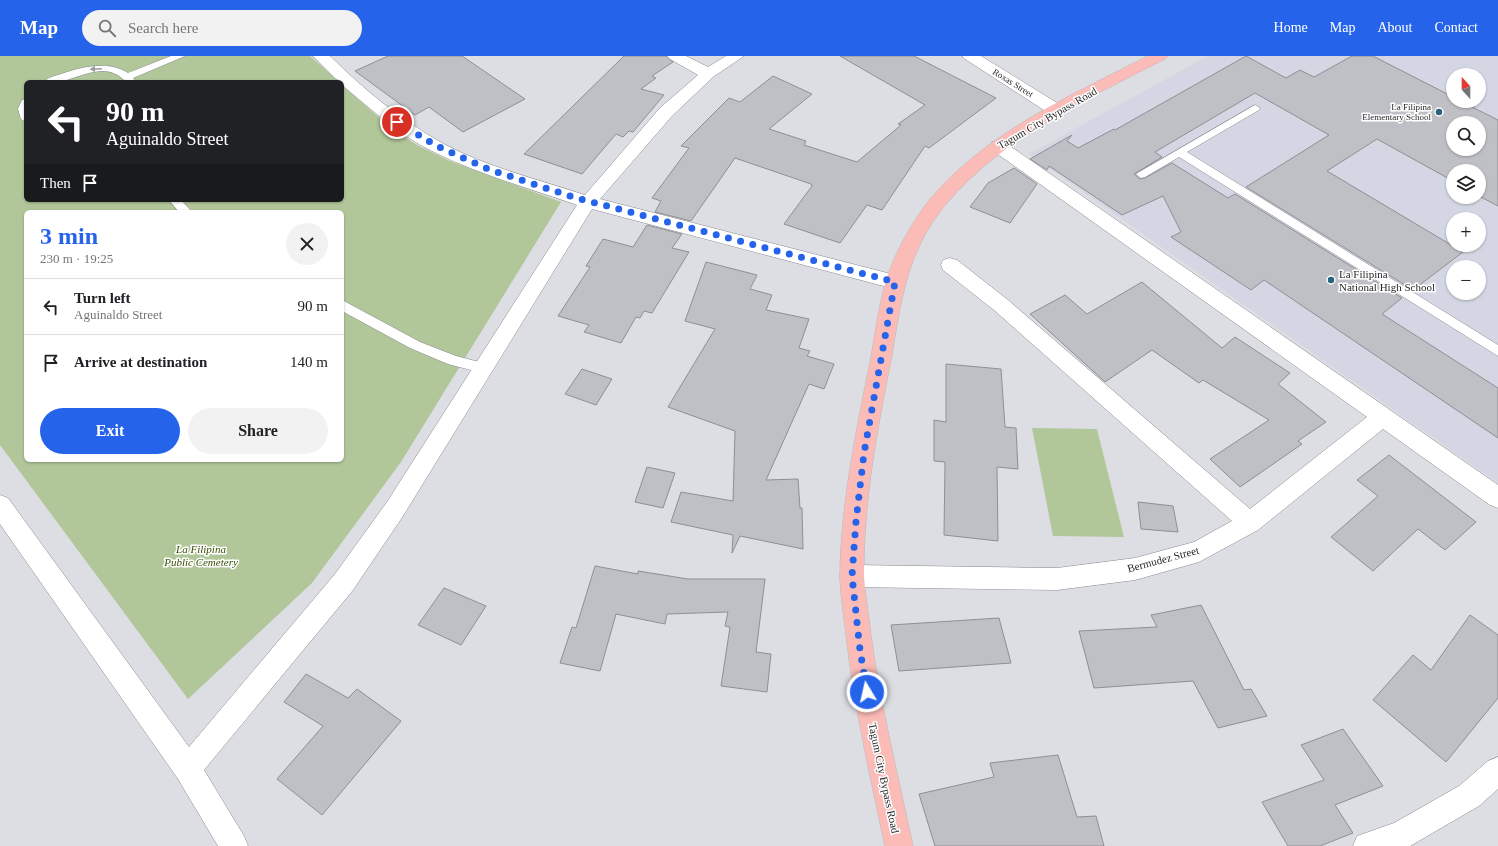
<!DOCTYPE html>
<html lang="en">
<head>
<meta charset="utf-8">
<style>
  :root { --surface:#fff; --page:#f2f2f2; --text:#202124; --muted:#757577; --line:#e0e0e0; --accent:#2563eb }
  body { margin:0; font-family:Georgia,serif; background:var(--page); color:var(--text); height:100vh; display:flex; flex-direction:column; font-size:15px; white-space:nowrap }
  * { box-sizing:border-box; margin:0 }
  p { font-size:13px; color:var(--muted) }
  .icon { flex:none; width:22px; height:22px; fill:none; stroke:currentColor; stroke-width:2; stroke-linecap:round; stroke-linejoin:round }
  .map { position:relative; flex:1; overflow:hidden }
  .drawer { position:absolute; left:24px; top:154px; width:320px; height:252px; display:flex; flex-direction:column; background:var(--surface); border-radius:6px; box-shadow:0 1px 3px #0004 }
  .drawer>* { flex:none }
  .hud { position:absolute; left:24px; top:24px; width:320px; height:122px; border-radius:6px; box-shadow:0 1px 3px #0004; background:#202124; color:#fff; overflow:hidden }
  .needle { width:26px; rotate:339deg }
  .fabs { position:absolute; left:1446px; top:12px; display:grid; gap:8px }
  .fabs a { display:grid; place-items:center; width:40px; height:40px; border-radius:50%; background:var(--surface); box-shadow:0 1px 3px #0004; font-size:20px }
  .pin { position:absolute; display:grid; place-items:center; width:34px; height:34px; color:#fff; margin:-17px; border:2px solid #fff; border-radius:50%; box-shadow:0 1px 4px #0007 }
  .me { position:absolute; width:44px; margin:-22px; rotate:351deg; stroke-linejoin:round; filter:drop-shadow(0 0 3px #0008) }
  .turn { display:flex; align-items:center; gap:14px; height:84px; padding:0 16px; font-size:18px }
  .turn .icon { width:52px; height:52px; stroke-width:2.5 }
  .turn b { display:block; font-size:28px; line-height:34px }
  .then { display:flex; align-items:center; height:38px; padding:0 16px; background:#0003; gap:8px; font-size:15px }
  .round { display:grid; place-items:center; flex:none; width:42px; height:42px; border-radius:21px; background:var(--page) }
  .headline { display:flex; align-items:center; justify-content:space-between; height:68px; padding:0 16px }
  h1 { font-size:24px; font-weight:800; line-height:30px; color:var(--accent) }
  .primary-button { display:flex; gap:8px; margin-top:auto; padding:8px 16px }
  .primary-button a { flex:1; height:46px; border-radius:24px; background:var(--accent); color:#fff; font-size:16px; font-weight:800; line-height:46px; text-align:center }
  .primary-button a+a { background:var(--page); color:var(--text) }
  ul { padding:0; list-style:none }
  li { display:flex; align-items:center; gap:12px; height:56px; padding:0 16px; border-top:1px solid var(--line) }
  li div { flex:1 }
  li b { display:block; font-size:15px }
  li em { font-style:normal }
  header { display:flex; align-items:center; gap:24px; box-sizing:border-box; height:56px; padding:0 20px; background:var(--accent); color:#fff }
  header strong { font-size:19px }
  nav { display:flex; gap:22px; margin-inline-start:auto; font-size:14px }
  .search { width:280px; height:36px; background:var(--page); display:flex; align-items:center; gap:10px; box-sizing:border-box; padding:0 14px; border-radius:22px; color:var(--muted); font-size:15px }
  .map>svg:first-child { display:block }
</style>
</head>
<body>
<header>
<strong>Map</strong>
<div class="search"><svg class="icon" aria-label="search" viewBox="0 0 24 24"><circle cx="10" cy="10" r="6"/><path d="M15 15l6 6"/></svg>Search here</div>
<nav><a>Home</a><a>Map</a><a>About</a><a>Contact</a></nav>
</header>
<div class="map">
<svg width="1498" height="790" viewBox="0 0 1498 790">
  <rect width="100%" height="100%" fill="#dddee3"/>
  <path fill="#d4d6e3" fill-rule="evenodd" d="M1208,0H1498V427L1029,98ZM1453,19H1479V45H1453ZM1453,67H1479V93H1453ZM1453,115H1479V141H1453ZM1453,163H1479V189H1453ZM1453,211H1479V237H1453Z"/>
  <path fill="#b1c699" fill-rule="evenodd" d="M0,0H310L339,26H26V144H342V29L390,71L417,89L450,105L561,146L401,406L312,527L188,643L0,389ZM26,156H342V404H26Z
    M1032,372L1097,373L1124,481L1053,480Z"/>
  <path fill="#bfc0c6" stroke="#8e8f94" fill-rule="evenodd" d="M388,0H462L525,43L463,76L429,51L415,59L355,15Z
    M624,0H666L673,6L652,20L656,22L641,33L664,39L633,76L629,75L623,81L616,78L582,118L524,98Z
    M840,0H914L996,42L929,92L925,90L882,154L867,149L840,187L784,168L812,130L811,128L735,102L691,165L655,156L661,145L652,142L689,92L681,90L729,42L740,46L773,20L812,38L769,73L806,85L804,89L857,106L901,69L898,68L925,49Z
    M1246,0L1286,22L1300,14L1314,21L1352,0H1373L1453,41V45H1460L1498,64V150L1479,140V115H1453V125L1377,83L1327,115L1463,196L1413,234L1246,131L1329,79L1255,37L1155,96L1162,101L1134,118L1140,123L1145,122L1172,107L1228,142L1235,138L1402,242L1382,258L1498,332V382L1264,224L1251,234L1171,181L1181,176L1163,140L1122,159L1049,110L1047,114L1030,103L1072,79L1067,85L1078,92L1114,73L1115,74ZM1453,67H1479V93H1453Z
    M1014,112L1037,128L1010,167L970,151L988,127Z
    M647,169L682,178L672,192L689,196L652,257L644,255L640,262L636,261L621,287L584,276L589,269L558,260L590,211L586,210L603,183L633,191Z
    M706,206L757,219L750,233L772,239L766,254L809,263L799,292L810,295L807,300L834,308L824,333L809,328L766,424L798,423L800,452H802L803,493L740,480L732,497L733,479L671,466L681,436L733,445L735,375L668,351L715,273L685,265Z
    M1142,226L1222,292L1235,281L1290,317L1278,328L1326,366L1298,385L1302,388L1240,431L1210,403L1269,364L1203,324L1199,327L1152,294L1105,326L1030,258L1065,239L1087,258Z
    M946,308L1001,313L1005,371L1016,372L1018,413L997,411L998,485L944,479L945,406L934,405V364L946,366Z
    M582,313L612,323L596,349L565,338Z
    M1389,399L1476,466L1445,494L1418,473L1373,515L1331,481L1378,440L1357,424Z
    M647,411L675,417L663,452L635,446Z
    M1138,446L1173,450L1178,476L1141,473Z
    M595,510L638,518V515L688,523H765L756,596L771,598L767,636L721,630L730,571L725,570L728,556L667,558L665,568L616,558L600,615L560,607L572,571L576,572Z
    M444,532L486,550L461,589L418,569Z
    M1201,549L1244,634L1251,633L1267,660L1218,672L1193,625L1094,632L1079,575L1157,571L1151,559Z
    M1470,559L1498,579V642L1446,706L1373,644L1413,599L1431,614Z
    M999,562L1011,607L899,615L891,569Z
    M306,618L348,642L357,633L401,665L322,759L277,723L323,670L284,646Z
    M1343,673L1383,730L1335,749L1353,777L1320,790H1288L1262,746L1324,724L1301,689Z
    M1058,699L1077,761L1096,760L1104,790H935L919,738L994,721L990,707Z"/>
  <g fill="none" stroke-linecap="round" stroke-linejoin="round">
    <g stroke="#898a90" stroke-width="1">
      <path id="lane" d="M171,0H185L133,22L136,26H126C105,3 80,23 57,26C53,27 48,26 44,26C48,21 55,20 61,18C82,11 109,4 128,17Z
        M26,43V66L21,63L18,53L22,44Z
        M1255,49L1260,52L1259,54L1187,96L1498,289V300L1179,101L1145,121L1141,122L1136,118Z
        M169,144H181L192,156H179Z
        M342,244L420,286L456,300L487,308L489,312L487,316L482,317L448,308L410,292L342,255Z"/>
    </g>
    <g stroke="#898a90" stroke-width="1">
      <path id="street" d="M313,0H330C363,33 401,64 442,87C486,111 537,123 585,139L660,52L698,19L670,3L667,0H686L708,11L726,0H744L713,21L672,60L600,143L895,219L902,221L905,226L902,231L895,233L592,153L403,460L353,534L204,714L244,780L248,790H218L178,723L0,468V439L8,442L189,691L335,518L387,446L577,149C528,132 478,118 432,95C399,79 370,52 342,29V26L335,22Z
        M962,0H981L1062,50L1064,54L1062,58L1056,59L1050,58L965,3Z
        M998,85L1004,86L1498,429V452L1490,449L1383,373L1258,474L1199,506L1135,524L1057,534L852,531L843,528L840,520L843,512L852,509L1057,512L1135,502L1194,486L1232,465L994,254L943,214L941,209L943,204L950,202L957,204L1008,244L1250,453L1367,361L992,94L990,90L992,86Z
        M1498,701V733L1479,750L1410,790H1353L1357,780L1394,767L1459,730L1488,705Z"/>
    </g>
    <g stroke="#bababb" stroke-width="1">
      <path id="primary" d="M1148,0H1168L1165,3C1087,43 1004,80 946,148C906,196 901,246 891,304C877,375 863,448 864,520C865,540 869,560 871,580C881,651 898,720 913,790H885C870,720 854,650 846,579C844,559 840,539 840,518C841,447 856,376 870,306C875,280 878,254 885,228C894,198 911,167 931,142C988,75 1072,39 1148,0Z"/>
    </g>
    <use href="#lane" fill="#fff" fill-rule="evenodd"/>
    <use href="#street" fill="#fff" fill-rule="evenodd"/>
    <use href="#primary" fill="#fbbbb7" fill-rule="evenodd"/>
  </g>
  <defs><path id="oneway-solid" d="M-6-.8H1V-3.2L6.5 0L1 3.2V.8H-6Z"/></defs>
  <use fill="#9e9e9f" href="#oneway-solid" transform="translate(96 13) rotate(178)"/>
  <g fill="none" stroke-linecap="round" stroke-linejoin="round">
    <path stroke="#2563eb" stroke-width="7" stroke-dasharray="0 12.6" d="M397,66L437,90L488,113L573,141L895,226L864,397L856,465L852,520L860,594L867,636"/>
  </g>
  <g fill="#28627b" stroke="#fff" stroke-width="1.5">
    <circle cx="1439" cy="56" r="4"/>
    <circle cx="1331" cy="224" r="4"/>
  </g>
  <g text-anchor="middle" stroke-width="3" stroke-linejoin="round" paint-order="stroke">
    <g font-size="9" fill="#28282a" stroke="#fff">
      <text transform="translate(1013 27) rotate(32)" y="3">Roxas Street</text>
    </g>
    <g font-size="9" fill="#28282a" stroke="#fff" text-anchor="end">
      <text x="1431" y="54">La Filipina<tspan x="1431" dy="10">Elementary School</tspan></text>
    </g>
    <g font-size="11" fill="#28282a" stroke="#fff">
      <text transform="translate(1047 62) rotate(-30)" y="4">Tagum City Bypass Road</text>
      <text transform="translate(1163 503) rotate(-15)" y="4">Bermudez Street</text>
      <text transform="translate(884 722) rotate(78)" y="4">Tagum City Bypass Road</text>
    </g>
    <g font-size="11" fill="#28282a" stroke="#fff" text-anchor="start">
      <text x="1339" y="222">La Filipina<tspan x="1339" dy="13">National High School</tspan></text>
    </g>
    <g font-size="11" font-style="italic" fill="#355000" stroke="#fff">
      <text x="201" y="497">La Filipina<tspan x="201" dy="13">Public Cemetery</tspan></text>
    </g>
  </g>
</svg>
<div class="fabs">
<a><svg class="needle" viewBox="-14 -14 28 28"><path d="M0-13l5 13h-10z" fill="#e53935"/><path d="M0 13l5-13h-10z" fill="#757577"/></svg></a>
<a><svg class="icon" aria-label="search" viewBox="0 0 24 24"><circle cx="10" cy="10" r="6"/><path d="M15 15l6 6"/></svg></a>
<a><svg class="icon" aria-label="layers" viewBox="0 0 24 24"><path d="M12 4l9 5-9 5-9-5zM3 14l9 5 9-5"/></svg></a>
<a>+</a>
<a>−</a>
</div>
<div class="pin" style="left:397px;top:66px;background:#d93025"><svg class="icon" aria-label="arrive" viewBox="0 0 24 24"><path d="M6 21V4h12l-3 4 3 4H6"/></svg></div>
<svg class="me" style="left:867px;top:636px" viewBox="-20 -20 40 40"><circle r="17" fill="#2563eb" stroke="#fff" stroke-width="3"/><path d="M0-11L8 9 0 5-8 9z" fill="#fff"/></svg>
<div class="hud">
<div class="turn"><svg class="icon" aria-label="left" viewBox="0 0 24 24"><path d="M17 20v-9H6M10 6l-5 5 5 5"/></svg><div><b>90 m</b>Aguinaldo Street</div></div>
<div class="then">Then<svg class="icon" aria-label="arrive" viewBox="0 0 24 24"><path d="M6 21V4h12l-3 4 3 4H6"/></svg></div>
</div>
<section class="drawer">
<div class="headline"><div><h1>3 min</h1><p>230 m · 19:25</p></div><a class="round"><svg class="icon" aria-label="close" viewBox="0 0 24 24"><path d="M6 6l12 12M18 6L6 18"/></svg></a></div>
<ul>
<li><svg class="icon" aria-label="left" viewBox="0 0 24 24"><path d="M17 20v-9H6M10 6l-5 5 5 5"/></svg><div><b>Turn left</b><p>Aguinaldo Street</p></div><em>90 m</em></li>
<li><svg class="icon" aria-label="arrive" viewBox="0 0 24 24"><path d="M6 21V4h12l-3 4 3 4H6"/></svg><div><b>Arrive at destination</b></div><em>140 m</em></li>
</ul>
<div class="primary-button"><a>Exit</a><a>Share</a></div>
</section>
</div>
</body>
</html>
